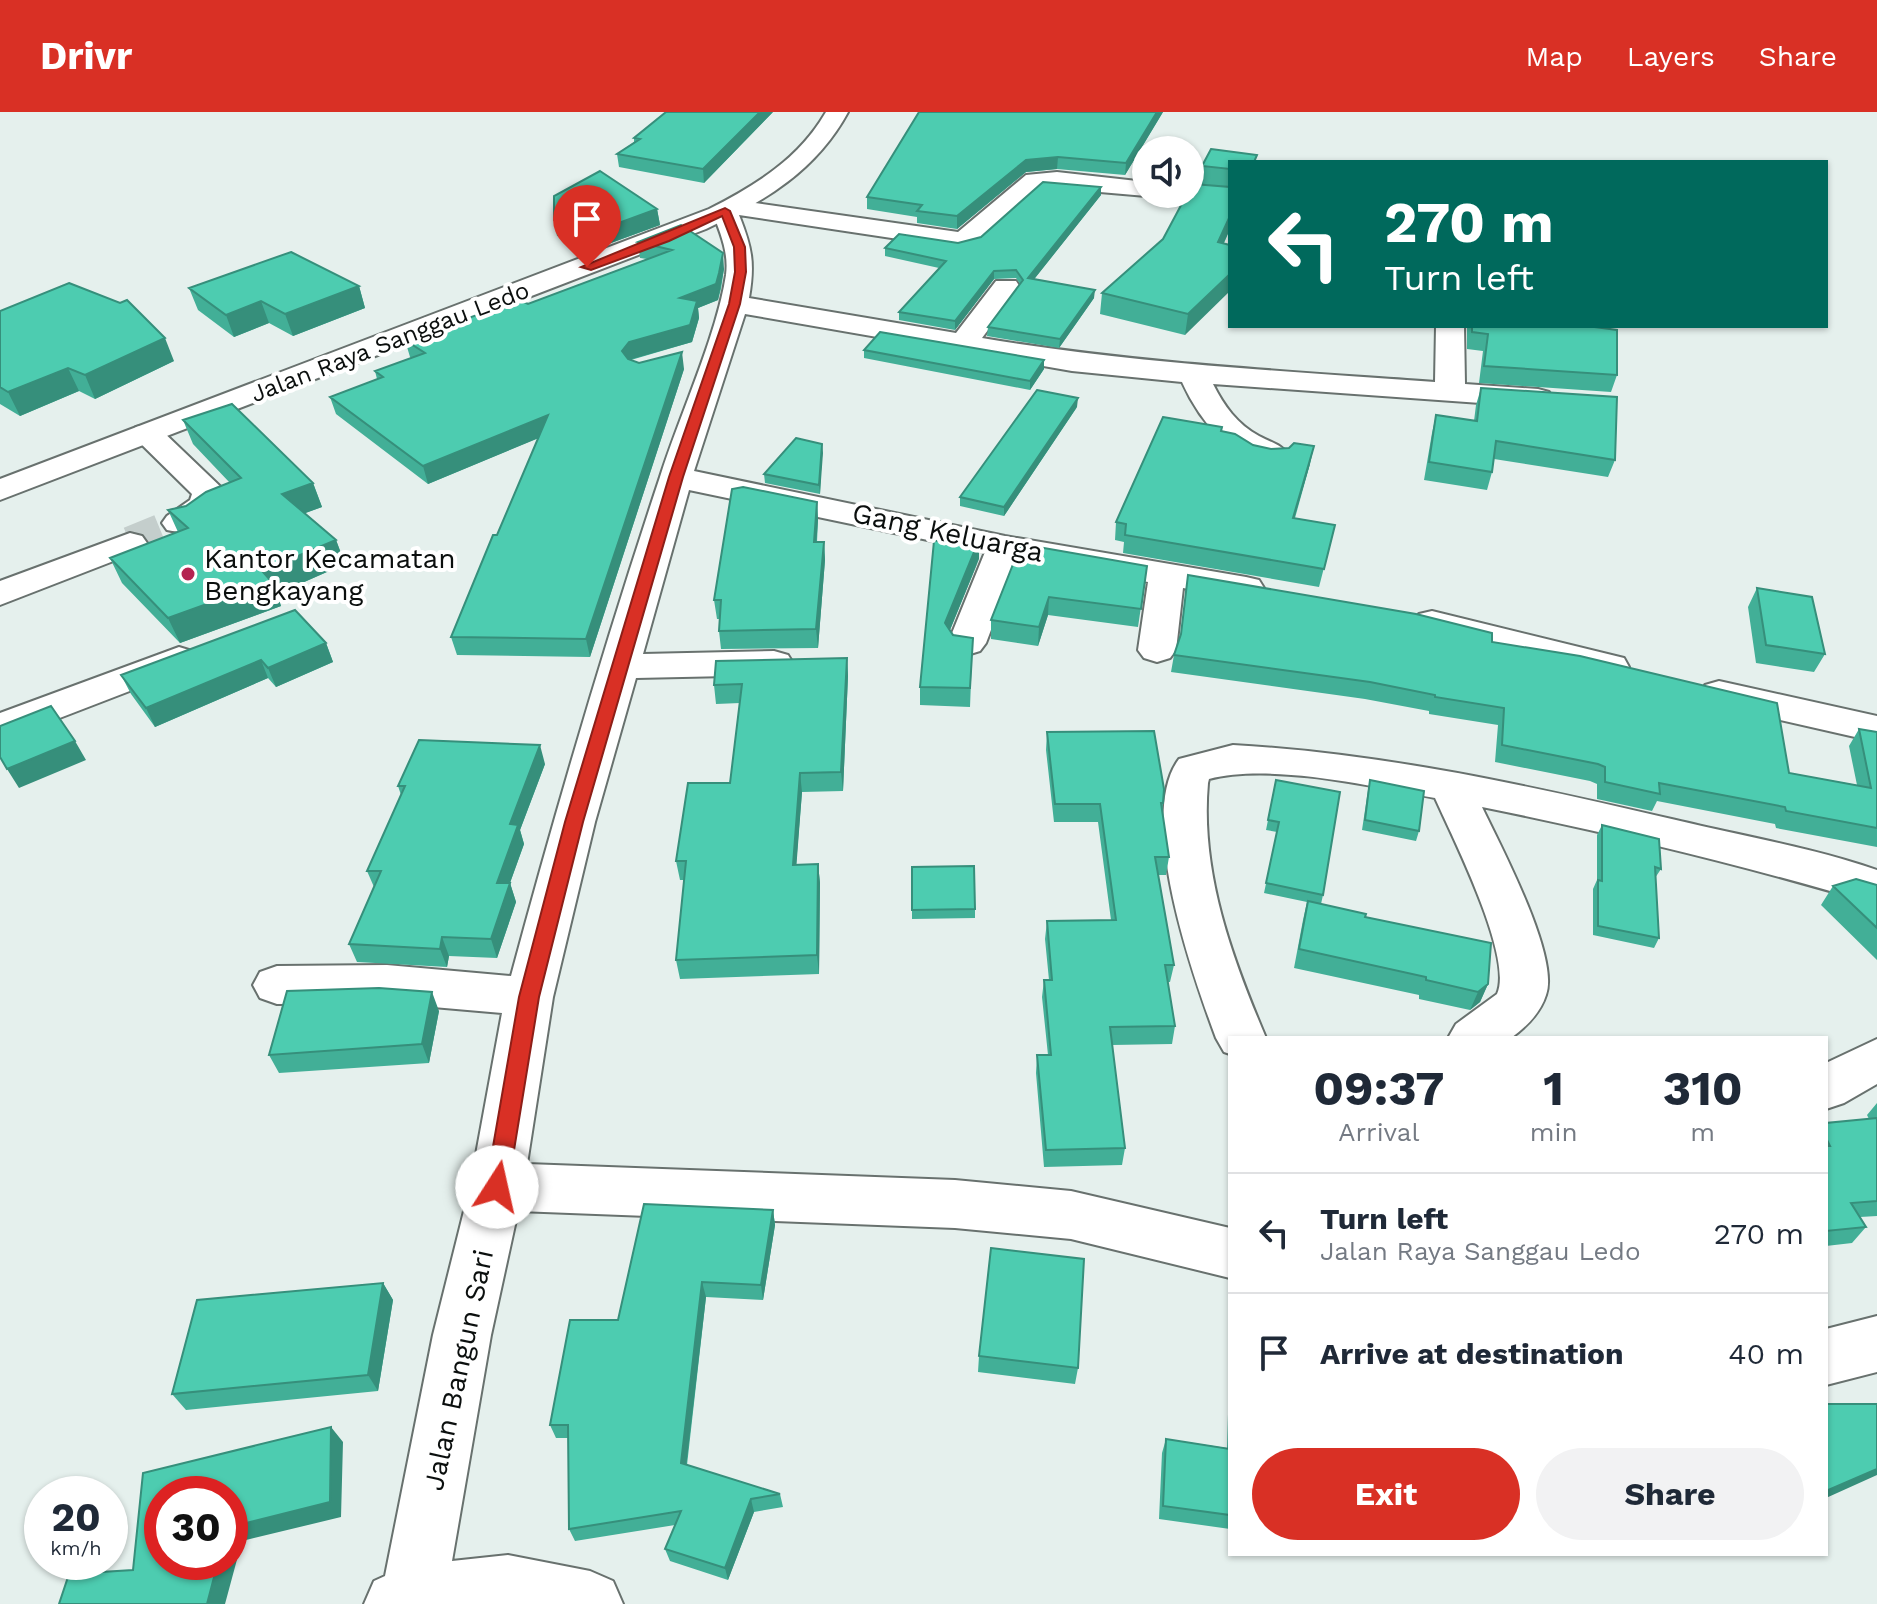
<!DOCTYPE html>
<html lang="en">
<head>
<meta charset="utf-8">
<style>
  :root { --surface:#fff; --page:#f2f2f3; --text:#1f2937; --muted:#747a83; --line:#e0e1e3; --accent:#d93025 }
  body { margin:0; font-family:"Work Sans",sans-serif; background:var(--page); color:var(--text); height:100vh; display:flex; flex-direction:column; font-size:30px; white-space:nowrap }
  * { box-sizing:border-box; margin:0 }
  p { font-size:26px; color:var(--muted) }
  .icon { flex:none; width:44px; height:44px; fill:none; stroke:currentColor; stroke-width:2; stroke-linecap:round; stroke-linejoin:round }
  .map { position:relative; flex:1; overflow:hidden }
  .drawer { position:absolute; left:1228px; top:924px; width:600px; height:520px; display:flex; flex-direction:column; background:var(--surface); border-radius:0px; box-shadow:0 2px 6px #0004 }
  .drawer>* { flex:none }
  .guide { position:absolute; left:1228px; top:48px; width:600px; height:168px; border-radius:0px; box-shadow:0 2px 6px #0004; background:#00695c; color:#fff; overflow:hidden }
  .fabs { position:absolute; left:1132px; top:24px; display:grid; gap:16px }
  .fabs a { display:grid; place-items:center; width:72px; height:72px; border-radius:50%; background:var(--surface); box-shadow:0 2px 6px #0004; font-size:40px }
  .speed { position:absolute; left:24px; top:1364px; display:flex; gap:16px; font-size:40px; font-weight:700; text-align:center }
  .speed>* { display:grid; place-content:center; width:104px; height:104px; border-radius:50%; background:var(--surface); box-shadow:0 2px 6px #0004; line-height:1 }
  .speed small { font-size:20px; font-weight:400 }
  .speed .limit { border:12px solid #d22; background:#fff; color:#111 }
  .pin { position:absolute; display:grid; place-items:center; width:68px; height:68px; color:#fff; margin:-82px -34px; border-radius:50% 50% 50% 0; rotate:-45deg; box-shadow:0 0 8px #0007 }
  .pin .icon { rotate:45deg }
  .me { position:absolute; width:88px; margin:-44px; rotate:10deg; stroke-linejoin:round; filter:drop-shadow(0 0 6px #0008) }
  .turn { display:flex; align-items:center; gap:28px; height:168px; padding:0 24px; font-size:36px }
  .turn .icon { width:104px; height:104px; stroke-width:2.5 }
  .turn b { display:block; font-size:56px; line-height:68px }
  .eta { display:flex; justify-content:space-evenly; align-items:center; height:136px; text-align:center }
  .eta b { font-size:48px; font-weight:700; line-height:56px }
  .primary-button { display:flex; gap:16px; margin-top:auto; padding:16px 24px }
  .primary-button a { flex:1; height:92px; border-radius:48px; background:var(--accent); color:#fff; font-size:32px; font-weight:700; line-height:92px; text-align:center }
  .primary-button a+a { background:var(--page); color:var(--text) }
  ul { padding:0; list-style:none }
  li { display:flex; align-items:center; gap:24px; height:120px; padding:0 24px; border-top:2px solid var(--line) }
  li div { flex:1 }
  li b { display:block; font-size:30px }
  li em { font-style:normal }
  header { display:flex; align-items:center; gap:48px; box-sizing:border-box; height:112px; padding:0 40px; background:var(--accent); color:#fff }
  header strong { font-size:38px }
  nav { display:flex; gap:44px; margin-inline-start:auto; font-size:28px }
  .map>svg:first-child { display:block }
</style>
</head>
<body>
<header>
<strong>Drivr</strong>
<nav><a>Map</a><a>Layers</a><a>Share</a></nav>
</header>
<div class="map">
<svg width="1877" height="1492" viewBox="0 0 1877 1492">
  <rect width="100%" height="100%" fill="#e5f0ed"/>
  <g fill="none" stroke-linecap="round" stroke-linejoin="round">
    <path stroke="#c4cecc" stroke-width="33" stroke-dasharray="33 17" stroke-linecap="butt" d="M130,431L179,411"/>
    <g stroke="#68716e" stroke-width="4">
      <path id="minor" d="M1057,60L1146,70V82H1155L1146,84L1042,75L980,130L958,136L739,103C752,136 755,151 749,186L956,221L996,169H1016L1020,175L982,226C1132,251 1283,259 1435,270L1436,214H1464L1465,272L1538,277L1549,280L1553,286L1549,292L1538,295L1213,272C1224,294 1237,312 1259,324C1270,330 1283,333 1290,344L1285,351C1239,362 1198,306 1182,270L1072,259L745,202L694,359L1005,424L1246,465L1259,468L1264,476L1259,484L1246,487L1183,476L1176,538L1170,546L1157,550L1144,546L1138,538L1148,470L1018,447L986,531L980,539L967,543L954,539L948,531L985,440L689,378L643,542L774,539L788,543L793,551L788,559L774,563L636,566L595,710L553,885L527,1052L955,1068L1071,1079L1230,1116V1166L1071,1127L955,1116L518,1099L491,1223L452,1449L508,1443L590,1459L613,1469L623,1492H364L374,1469L385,1464L433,1223L470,1075L502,901L387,891L277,892L260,886L253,873L260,860L277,854L387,853L511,864C556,697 605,530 660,365C680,302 716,226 726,163C729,140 720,120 712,99L716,94L734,88L958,120L1026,63Z
        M147,313L158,315L226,380C220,405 193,425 167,418L162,411L167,404L190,388L192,382L131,322L136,315Z
        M130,421L142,424L147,431L142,438L0,493V469Z
        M1432,499L1624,546L1629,555L1624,564L1610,567L1419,518L1413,510L1419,502Z
        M179,535L192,539L198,547L192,555L0,629V601Z
        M1719,569L1877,604V630L1705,591L1699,582L1705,573Z
        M1233,633C1383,641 1530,674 1676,708C1743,724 1813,736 1877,758V793C1748,754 1615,722 1482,695C1500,733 1560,845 1546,883C1540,902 1526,915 1511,926H1448L1456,912L1497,882C1514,846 1452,724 1435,686C1371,674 1271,651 1209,667L1208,671C1200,760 1232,846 1266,926H1230V942L1224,940L1216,926C1193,864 1136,704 1179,647Z
        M1877,927V972L1844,991L1826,997V951Z
        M1877,1204V1260L1826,1273V1217Z"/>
    </g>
    <g stroke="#68716e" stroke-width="4">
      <path id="highway" d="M826,0H848C816,59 765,89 706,117L0,388V367L709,97C756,73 799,47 826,0Z"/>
    </g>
    <use href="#minor" fill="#fff" fill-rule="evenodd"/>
    <use href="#highway" fill="#fff" fill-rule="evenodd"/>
  </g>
  <path fill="#42af97" d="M773,0L704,71L619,55L617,42L634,30V26Z
    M919,0H1163L1125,63L1057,57L1026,60L957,117L917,111V105L867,97V85Z
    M1230,50V117L1185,223L1100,202L1102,181L1163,127L1200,73L1202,54Z
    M1101,75V83L1034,167L1094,186L1059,236L987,224L988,215L1020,172L1016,166L994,167L955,218L899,208V200L939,156L885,144V136L958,131L981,125Z
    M657,97L660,113L600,135L557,124L554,108Z
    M681,113L724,157L721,177L718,188L698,196L699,206L692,230L631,248L639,251L684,257L590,545L457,543L451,525L497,423L538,326L428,372L336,302L330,285L377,267L375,259L411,246L410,245L405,228L528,192L647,147L640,146L638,130Z
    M359,174L365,196L293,224L269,211L234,225L198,198L189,176Z
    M0,199L174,249L95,287L79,279L20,304L0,292Z
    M1467,214H1587L1617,263L1611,280L1479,271L1483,239L1467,237Z
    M864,238L1044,257L1030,278L864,246Z
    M1481,276L1615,348L1608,365L1494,347L1492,360L1487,378L1424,368L1432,321L1436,303L1474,309L1476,293Z
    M1077,295L1004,404L960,394V385Z
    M183,308L313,371L322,395L305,401L336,428L345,452L277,482L281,494L180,531L122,471L110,446L178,420L168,398L186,394L230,371L193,332Z
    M1222,315V320L1253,333L1310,352L1295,406L1335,413L1319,475L1123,441L1124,430L1115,428L1116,410Z
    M822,332L820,382L765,371L764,362Z
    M817,390L818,408L817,430H824L825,448L818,536L721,537L719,519L720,507H717L714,488Z
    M1021,432L1147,454L1138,515L1048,503L1038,534L991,527V508Z
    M979,447L950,518L972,544L970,595L920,593V575Z
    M1757,476L1825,542L1814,560L1756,551L1748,495Z
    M1186,480L1492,530L1789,661L1857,673L1849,634L1859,617L1877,620V735L1776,716L1775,712L1657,689L1652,699L1597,687V672L1590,669L1495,650L1498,613L1429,602V599L1365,587L1171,560L1174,543L1181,524Z
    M326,531L333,550L276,575L268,566L155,615L131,582L121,563Z
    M847,546L848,564L843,679L802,680L796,753L818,752L820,771L819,862L680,867L676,848L684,768H680L676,749L730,671L740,591L716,592L714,573Z
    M1047,620L1163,691L1162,700L1169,745L1166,763H1158L1174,853L1170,870H1168L1175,914L1172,932L1112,933L1125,1036L1122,1053L1044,1055L1036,961L1037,943H1048L1042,885L1044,868H1049L1045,827L1047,809L1111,808L1098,710H1054L1046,638Z
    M545,652L520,718L524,732L510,771L516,790L497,846L449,844L447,855L357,850L349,832L374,775L367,759L401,683L398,674Z
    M1276,668L1323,783L1321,792L1365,805L1488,872L1480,890L1470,898L1419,887V883L1294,856L1303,808L1307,790L1264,781L1277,720L1266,718Z
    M1370,668L1419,719L1416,729L1362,718L1368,678Z
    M1602,713L1661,757L1655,766L1659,826L1654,836L1593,823V777L1597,768V723Z
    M912,755L975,797V806L912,807Z
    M1877,773V848L1821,793L1833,774Z
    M439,899L429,951L279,961L269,943Z
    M1877,991V1104L1860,1105L1866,1115L1852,1131L1826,1134V1011L1869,1007L1867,1003Z
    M773,1098L775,1113L763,1188L706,1185L687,1353L780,1382L783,1395L754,1400L728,1468L670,1449L665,1437L675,1413L575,1429L569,1417V1326H556L550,1313L618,1208Z
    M383,1171L393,1188L378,1279L186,1298L172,1282Z
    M1230,1234V1417L1159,1407L1162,1341L1166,1327L1227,1336Z
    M979,1244L1078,1256L1075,1272L978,1260Z"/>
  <path fill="#368f7b" d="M760,0H773L704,71L703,57Z
    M1157,0H1163L1125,63L1126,51Z
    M1058,45L1057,57L1026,60L957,117V104L1026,48Z
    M1101,75V83L1028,175V166Z
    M657,97L660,113L600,135L597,119Z
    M1230,104V117L1215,150L1218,130Z
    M723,141L724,157L718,188L698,196L699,206L692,230L632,247L625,256L622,239L629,230L680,186Z
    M994,159V167L955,218V209Z
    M1230,162V179L1185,223L1188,202Z
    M359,174L365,196L293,224L285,202Z
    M1095,178L1094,186L1059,236L1060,227Z
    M261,189L269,211L234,225L226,203Z
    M165,226L174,249L95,287L85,263Z
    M682,240L684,257L590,545L586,527Z
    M1044,248V257L1030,278V269Z
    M68,256L79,279L20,304L8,280Z
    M1078,286L1077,295L1004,404V395Z
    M548,303L551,321L428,372L423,354Z
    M822,332L823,341L820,382L819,373Z
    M1314,334L1310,352L1289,424L1293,406Z
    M313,371L322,395L292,406L282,382Z
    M817,390L818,408L815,448L814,430Z
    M336,428L345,452L277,482L281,494L180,531L168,506L262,459Z
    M979,428V447L945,530V511Z
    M824,430L825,448L818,536L816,517Z
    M1049,485L1048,503L1038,534L1039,515Z
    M326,531L333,550L276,575L268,556Z
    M847,546L848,564L843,679L841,660Z
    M261,548L268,566L155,615L146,596Z
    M75,629L86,648L19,676L7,657Z
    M540,633L545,652L520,718L524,732L503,790L497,771L510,712Z
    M800,661L802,680L795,772L793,753Z
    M818,752L820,771L819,862L817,843Z
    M510,771L516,790L497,846L491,827Z
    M442,825L449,844L447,855L440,837Z
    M1488,872L1480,890L1470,898L1478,880Z
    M432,880L439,899L429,951L422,932Z
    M773,1098L775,1113L763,1188L761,1173Z
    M702,1170L706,1185L685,1364L681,1351Z
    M383,1171L393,1188L378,1279L368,1263Z
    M331,1315L343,1330L341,1405L242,1429L225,1492H207L218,1450H230V1415Z
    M1877,1357V1363L1826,1386V1379Z
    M751,1387L754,1400L728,1468L725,1456Z"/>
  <path fill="#4dccb0" stroke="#368f7b" stroke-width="2" d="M666,0H760L703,57L617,42L640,27L634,26Z
    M919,0H1157L1126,51L1058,45L1026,48L957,104L917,99L922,93L867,85Z
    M1211,37L1257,43L1254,50H1230V57L1202,54Z
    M600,59L657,97L597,119L554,108V84Z
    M1043,70L1101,75L1028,166L1095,178L1060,227L988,215L1023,168L1016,158L994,159L955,209L899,200L946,149L885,136L899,122L958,131L981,125Z
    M1193,72L1230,75V104L1218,130L1230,133V162L1188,202L1102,181L1163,127L1187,82H1190V77Z
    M681,113L723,141L719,161L716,172L680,186L697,189L690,213L629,230L622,239L628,247L639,251L682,240L586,527L451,525L493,423H497L548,303L423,354L330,285L383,265L375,259L425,241L405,228L520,188L528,192L672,138L638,130Z
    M291,140L359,174L285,202L261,189L226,203L189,176Z
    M69,171L120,191L127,188L165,226L85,263L68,256L8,280L0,275V199Z
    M1472,214H1587L1617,218V263L1484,254L1488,222L1472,220Z
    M880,220L1044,248L1030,269L864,238Z
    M1481,276L1617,285L1615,348L1496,329L1492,360L1429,350L1436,303L1477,309Z
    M1037,278L1078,286L1004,395L960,385Z
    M232,292L313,371L282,382L336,428L262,459L271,469L168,506L110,446L188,416L168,398L186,394L206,380L241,366L183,308Z
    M1163,305L1222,315L1221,319L1235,322L1253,333L1271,337L1289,336L1294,331L1314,334L1293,406L1335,413L1324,457L1125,423L1126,412L1116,410Z
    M796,326L822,332L819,373L764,362Z
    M743,375L817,390L814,430H824L816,517L719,519L721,488H714L732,377Z
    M979,428L945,511L953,523L973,526L970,576L920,575L934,429Z
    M1021,432L1147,454L1141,497L1049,485L1039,515L991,508Z
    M1188,463L1416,502L1492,521V530L1580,544L1777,591L1789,661L1871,676L1859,617L1877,620V716L1786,699L1785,695L1659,671L1660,682L1605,670V655L1598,652L1502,633L1504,596L1435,585V583L1370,570L1174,543L1181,522Z
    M1757,476L1812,485L1825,542L1766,533Z
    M295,498L326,531L268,556L261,548L146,596L121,563Z
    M847,546L841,660L800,661L793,753L818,752L817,843L676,848L686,749H676L688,671H730L742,572L714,573L716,549Z
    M51,594L75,629L7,657L0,645V614Z
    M1154,619L1164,677L1163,691H1161L1169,745H1155L1174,853H1165L1175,914L1110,915L1125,1036L1046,1038L1037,943H1051L1044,868H1052L1047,809L1116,808L1100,692H1055L1047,620Z
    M419,628L540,633L510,712L518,713L497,771H510L491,827L442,825L440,837L349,832L381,759H367L405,674H398Z
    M1276,668L1340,680L1323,783L1266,771L1279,710L1268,708Z
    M1370,668L1424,679L1419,719L1365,708Z
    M1602,713L1659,727L1661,757L1655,755L1659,826L1598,814V768L1602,769Z
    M974,754L975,797L912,798V755Z
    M1856,767L1877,773V816L1833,774Z
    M1308,789L1366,802L1365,805L1491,831L1488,872L1478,880L1426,868V865L1299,837Z
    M379,876L432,880L422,932L269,943L287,879Z
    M1877,1006V1089L1851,1091L1866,1115L1826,1119V1034H1830L1826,1026V1011Z
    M644,1092L773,1098L761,1173L702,1170L681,1351L780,1382L751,1387L725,1456L665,1437L681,1399L569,1417L568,1313H550L570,1208H618Z
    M991,1136L1084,1147L1078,1256L979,1244Z
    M383,1171L368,1263L172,1282L197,1188Z
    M1826,1292H1877V1357L1826,1379Z
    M331,1315L330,1390L230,1415V1382H162V1450H218L207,1492H59L69,1462L133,1458L143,1361Z
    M1166,1327L1230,1337V1403L1163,1394Z"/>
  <path fill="#d93025" stroke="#8d1f18" stroke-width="2" d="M725,96L730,99L745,135L746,160L740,192L683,365L583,710L539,885L508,1075L505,1082L497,1085L489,1082L486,1075L519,885L565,710L669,365L729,192L735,160L734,135L722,104L669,129L591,158L581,155Z"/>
  <circle fill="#b42351" stroke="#fff" stroke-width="3" cx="188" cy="462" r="8"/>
  <g text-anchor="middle" stroke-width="8" stroke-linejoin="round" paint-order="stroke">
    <g font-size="24" fill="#0b0f0e" stroke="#fff">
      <text transform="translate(390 230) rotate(-21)" y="8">Jalan Raya Sanggau Ledo</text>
    </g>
    <g font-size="28" fill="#0b0f0e" stroke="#fff">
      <text transform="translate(948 420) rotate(12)" y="10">Gang Keluarga</text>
      <text transform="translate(458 1258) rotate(-78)" y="10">Jalan Bangun Sari</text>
    </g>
    <g font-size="28" fill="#0b0f0e" stroke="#fff" text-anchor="start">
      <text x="204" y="456">Kantor Kecamatan<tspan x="204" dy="32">Bengkayang</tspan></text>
    </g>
  </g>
</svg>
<div class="fabs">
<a><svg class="icon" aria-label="sound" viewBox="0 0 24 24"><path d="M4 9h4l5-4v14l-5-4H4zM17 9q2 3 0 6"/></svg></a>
</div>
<div class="speed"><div>20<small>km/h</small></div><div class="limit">30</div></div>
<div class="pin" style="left:587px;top:155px;background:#d93025"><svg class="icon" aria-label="arrive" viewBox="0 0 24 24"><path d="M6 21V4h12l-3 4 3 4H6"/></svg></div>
<svg class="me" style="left:497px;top:1075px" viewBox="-20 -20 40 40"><circle r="19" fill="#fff"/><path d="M0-13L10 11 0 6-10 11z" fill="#d93025"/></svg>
<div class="guide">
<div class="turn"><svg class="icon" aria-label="left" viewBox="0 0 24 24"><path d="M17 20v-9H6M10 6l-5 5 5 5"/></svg><div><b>270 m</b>Turn left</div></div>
</div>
<section class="drawer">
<div class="eta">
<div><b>09:37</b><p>Arrival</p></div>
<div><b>1</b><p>min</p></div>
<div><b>310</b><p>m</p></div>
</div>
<ul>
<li><svg class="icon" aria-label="left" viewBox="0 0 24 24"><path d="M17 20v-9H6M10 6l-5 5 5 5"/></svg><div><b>Turn left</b><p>Jalan Raya Sanggau Ledo</p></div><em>270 m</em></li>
<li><svg class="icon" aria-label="arrive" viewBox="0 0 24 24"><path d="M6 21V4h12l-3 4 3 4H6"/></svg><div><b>Arrive at destination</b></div><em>40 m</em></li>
</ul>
<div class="primary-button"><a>Exit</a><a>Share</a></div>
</section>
</div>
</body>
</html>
